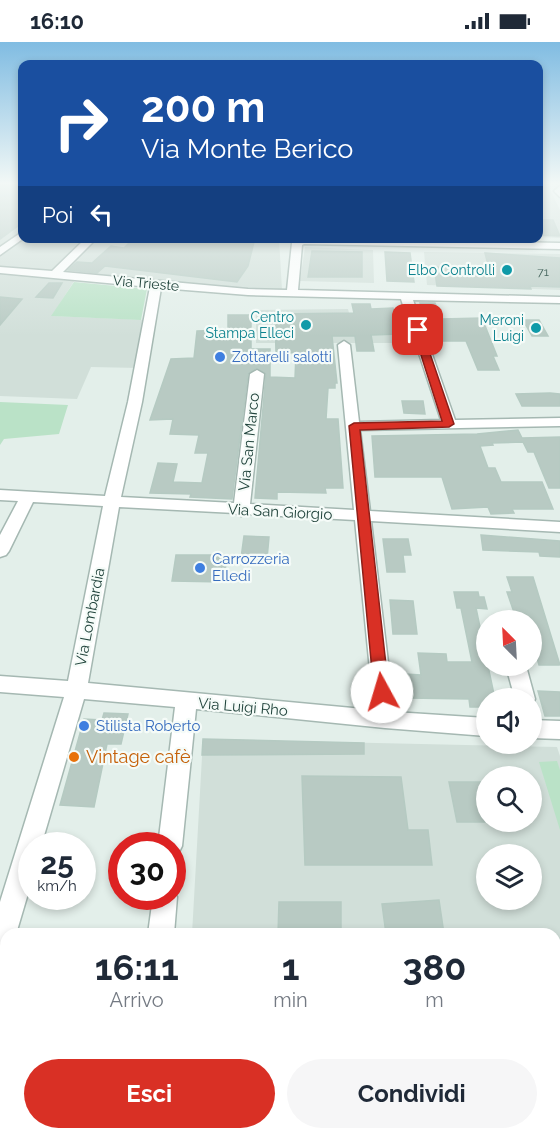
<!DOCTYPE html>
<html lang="it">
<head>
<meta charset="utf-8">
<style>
  :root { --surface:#fff; --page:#f6f6f7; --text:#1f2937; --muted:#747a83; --accent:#d93025 }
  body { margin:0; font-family:Raleway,sans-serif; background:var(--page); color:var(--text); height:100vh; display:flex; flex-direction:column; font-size:22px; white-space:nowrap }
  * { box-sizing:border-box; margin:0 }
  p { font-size:20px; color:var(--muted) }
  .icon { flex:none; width:33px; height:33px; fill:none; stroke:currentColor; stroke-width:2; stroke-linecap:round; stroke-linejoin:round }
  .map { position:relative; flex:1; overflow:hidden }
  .sheet { position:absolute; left:0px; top:886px; width:561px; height:212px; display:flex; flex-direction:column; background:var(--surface); border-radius:18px 18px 0 0; box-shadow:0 3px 9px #0003 }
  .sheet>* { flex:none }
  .guide { position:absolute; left:18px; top:18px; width:525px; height:183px; border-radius:12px; box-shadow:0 3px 9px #0003; background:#1a4fa0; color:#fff; overflow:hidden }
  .needle { width:39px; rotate:336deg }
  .tools { position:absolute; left:476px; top:568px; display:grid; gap:12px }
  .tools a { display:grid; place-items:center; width:66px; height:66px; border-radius:50%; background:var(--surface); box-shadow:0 3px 9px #0003; font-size:30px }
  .speed { position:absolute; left:18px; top:790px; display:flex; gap:12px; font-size:30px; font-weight:700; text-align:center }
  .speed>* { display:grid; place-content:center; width:78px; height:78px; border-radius:50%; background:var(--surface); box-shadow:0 3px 9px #0003; line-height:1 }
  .speed small { font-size:15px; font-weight:400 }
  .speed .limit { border:9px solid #d22; background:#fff; color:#111 }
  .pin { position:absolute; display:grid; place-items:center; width:51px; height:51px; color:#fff; margin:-26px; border-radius:12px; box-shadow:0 3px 9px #0006 }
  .me { position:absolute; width:66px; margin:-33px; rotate:354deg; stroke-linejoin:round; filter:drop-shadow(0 0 4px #0008) }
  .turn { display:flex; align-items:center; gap:21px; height:126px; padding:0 24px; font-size:27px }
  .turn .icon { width:78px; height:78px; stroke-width:2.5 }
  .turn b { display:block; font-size:42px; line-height:51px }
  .then { display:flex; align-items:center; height:57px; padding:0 24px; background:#0003; gap:12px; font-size:22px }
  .eta { display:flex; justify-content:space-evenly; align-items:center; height:102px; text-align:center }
  .eta b { font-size:36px; font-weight:700; line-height:42px }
  .primary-button { display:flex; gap:12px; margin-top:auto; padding:12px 24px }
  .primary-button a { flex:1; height:69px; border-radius:36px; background:var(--accent); color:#fff; font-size:24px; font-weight:700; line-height:69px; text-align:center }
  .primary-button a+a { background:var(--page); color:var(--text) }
  .status { display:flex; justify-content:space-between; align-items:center; height:42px; padding:0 30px; background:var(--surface); direction:ltr }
  .status svg { height:16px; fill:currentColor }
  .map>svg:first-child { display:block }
</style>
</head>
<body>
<div class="status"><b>16:10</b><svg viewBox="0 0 49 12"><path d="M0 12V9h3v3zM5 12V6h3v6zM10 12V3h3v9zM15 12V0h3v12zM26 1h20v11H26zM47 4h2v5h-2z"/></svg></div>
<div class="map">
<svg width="560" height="1097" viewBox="0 0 560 1097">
  <rect width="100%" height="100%" fill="#e3efea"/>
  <path fill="#d1dfd9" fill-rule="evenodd" d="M0,140H22V196L279,197L282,247L236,246L0,226Z
    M538,141H547L560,168V196L539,195Z
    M305,205L373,208L374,241L300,239Z
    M424,210L560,212V248L427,243Z
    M0,229L76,236L52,274L147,278L139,326L91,325L77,357L0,354Z
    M348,267L351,279L413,278L410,301H256V268Z
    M203,697L557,705L560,714V1097H226V1092H555V892H192ZM486,735H531V780H486ZM486,813H531V858H486Z"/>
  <path fill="#bae2c7" d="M74,240L147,247L141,278L51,274Z
    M0,360L68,363L59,392L4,397L0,403Z
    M557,719L560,728V788L539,720Z"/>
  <path fill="#b8cac3" stroke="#b5cac2" stroke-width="1.5" d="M0,140H22V181L0,197Z
    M538,178H553L560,194L538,193Z
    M134,196H255L248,224L237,240L105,224L97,231L68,228L77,220L92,221L111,204L124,206Z
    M312,209L362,210V235H308Z
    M385,210L410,211L414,240L387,239Z
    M485,211L560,216V245L530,244L531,247L437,244L434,225L489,227Z
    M49,241H62L53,256L36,255Z
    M0,255L22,257L0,283Z
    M420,261H435L441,277L482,276L497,314H493L499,328H478L466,299H437L433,287H429Z
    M352,262H370L371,267L393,266L399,292L371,293L374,309H357L355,294H332L337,341H335V346H328L326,377H338L343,446H325L326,451L277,450V457L255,456L266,332L256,326L248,332L232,457L190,455L191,452L150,451L158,421L177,422L173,440L202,441L208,411H195L199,393L170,392L173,377L150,378L171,317L194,316L197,289L228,288V273H251V307H270V335L295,336L296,311L276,310L275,272L354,271Z
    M523,278H539L548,294H532Z
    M550,351L560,352V364H522L516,352Z
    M402,359H423L425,372L404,371Z
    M518,388L522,396L560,395V446H549L534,410H528L523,400L492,401L493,403L480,404L488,426H495L501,440H542L553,467H512L514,471L491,472L488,465L452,467L442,435H375L372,394L477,392Z
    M481,493L560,499V515L540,514L539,510L483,508Z
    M244,494L269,495L267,517L241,516Z
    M383,497H408L411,513H403L405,530H387Z
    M176,513H227L224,540L172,539Z
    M507,535H533L560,623H539L537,616L531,615V576H516L507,550H512Z
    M454,550H478L479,555H484L487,567L476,566L481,590H486V624H488L495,657H486V665H470L469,657L408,656L406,632L421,633L418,611L446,612L447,620H472L461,566H457Z
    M390,558L413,559L417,592H393Z
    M538,649L560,650V674H545Z
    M104,671L128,672L121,702H107L94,765L60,763L84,677L102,678Z
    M203,697L364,701V712L202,713Z
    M302,734L401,735L408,788H428L432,823H305Z
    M449,740H486V780H457Z
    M439,858L444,892H386L382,862Z
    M279,860H341V892H278Z"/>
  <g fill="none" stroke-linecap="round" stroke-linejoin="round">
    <g stroke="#a5b8b2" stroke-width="3">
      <path id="minor" d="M560,144V155L554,149Z
        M22,190L24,196L0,213V205Z
        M86,196H97L63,230L248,247L287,248L292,201L301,196L560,201V207L304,202L302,203L298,248L560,255V261L413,258L455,378L560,376V384L360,388L370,469L560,480V490L371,479L394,670L486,676V694L385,686L196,667L182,804L178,812L172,814V804H158L175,665L84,657L41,804H32V838L16,892H6V913L0,915V860L64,655L0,650V634L68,639L103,464L33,460L9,509L6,513L0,515V493L18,459L0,458V448L105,454L128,360L150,245L0,231V225L52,229ZM161,246L248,253L401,257L441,378L359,380L350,303L344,299L338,303L354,468L250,462L264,332L257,328L250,332L234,461L121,455L142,360ZM119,465L235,471L241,474L247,472L355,478L374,668L88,641Z
        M506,624H526L535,657L532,663L531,657H515Z
        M531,678L560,679V697L531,696Z
        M172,846L177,855L174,892H148L153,855H172Z
        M124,1092H154L153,1097H123Z"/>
    </g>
    <use href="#minor" fill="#fff" fill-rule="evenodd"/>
  </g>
  <linearGradient id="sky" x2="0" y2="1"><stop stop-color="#80bce2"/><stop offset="0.48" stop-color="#f2f8f6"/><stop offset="1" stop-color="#f2f8f6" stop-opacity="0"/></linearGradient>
  <rect width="560" height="294" fill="url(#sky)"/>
  <path fill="#d93025" stroke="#8d1f18" stroke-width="1.5" d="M415,286L422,288L454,382L449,385L360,388L389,650L387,654H376L374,650L349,384L354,381L442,379L413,288Z"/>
  <g fill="#0f9aa8" stroke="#f5fbf8" stroke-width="2">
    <circle cx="507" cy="228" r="6"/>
    <circle cx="306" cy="283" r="6"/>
    <circle cx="536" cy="286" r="6"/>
  </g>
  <g fill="#3f7fe0" stroke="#f5fbf8" stroke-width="2">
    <circle cx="220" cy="315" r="6"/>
    <circle cx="200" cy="526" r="6"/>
    <circle cx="84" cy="684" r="6"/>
  </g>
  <circle fill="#e8710a" stroke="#f5fbf8" stroke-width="2" cx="74" cy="715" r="6"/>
  <g text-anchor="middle" stroke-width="4.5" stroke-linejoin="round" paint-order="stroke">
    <g font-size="12" fill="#46655d">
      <text x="543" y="234">71</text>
    </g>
    <g font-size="14" fill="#0d838f" stroke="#f5fbf8" text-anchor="end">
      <text x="495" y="233">Elbo Controlli</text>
      <text x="294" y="280">Centro<tspan x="294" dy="16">Stampa Elleci</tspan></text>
      <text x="524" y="283">Meroni<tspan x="524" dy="16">Luigi</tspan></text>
    </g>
    <g font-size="14" fill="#20433b" stroke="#f5fbf8">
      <text transform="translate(146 241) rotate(5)" y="5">Via Trieste</text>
    </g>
    <g font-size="14" fill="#366cbe" stroke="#f5fbf8" text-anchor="start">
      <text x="232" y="320">Zottarelli salotti</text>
    </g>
    <g font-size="15" fill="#20433b" stroke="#f5fbf8">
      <text transform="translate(249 400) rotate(-84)" y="5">Via San Marco</text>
      <text transform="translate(280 470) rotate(3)" y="5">Via San Giorgio</text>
      <text transform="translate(90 575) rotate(-79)" y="5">Via Lombardia</text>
      <text transform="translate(243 665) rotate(5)" y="5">Via Luigi Rho</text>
    </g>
    <g font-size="15" fill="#366cbe" stroke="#f5fbf8" text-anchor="start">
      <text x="212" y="522">Carrozzeria<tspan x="212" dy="17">Elledi</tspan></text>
      <text x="96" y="689">Stilista Roberto</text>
    </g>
    <g font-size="18" fill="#c56008" stroke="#f5fbf8" text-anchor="start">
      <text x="86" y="721">Vintage cafè</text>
    </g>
  </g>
</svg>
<div class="tools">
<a><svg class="needle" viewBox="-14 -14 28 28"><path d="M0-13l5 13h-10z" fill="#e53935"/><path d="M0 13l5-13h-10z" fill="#747a83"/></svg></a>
<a><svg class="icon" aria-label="sound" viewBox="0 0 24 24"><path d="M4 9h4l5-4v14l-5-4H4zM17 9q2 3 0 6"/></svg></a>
<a><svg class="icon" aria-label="search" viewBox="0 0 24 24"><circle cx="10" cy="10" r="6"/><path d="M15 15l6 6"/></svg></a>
<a><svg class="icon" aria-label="layers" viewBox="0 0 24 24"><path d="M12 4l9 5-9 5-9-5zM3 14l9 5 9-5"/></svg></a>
</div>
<div class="speed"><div>25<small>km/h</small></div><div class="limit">30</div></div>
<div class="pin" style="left:418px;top:288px;background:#d93025"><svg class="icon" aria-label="arrive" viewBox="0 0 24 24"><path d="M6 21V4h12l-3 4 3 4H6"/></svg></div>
<svg class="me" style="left:382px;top:650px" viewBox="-20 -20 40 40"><circle r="19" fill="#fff"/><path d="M0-13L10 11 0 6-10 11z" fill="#d93025"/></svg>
<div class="guide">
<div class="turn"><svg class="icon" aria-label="right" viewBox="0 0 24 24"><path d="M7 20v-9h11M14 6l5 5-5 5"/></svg><div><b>200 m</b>Via Monte Berico</div></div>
<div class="then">Poi<svg class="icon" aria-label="left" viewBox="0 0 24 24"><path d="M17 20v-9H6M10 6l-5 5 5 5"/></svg></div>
</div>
<section class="sheet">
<div class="eta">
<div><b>16:11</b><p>Arrivo</p></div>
<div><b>1</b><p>min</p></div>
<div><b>380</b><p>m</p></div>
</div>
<div class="primary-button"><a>Esci</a><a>Condividi</a></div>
</section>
</div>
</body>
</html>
